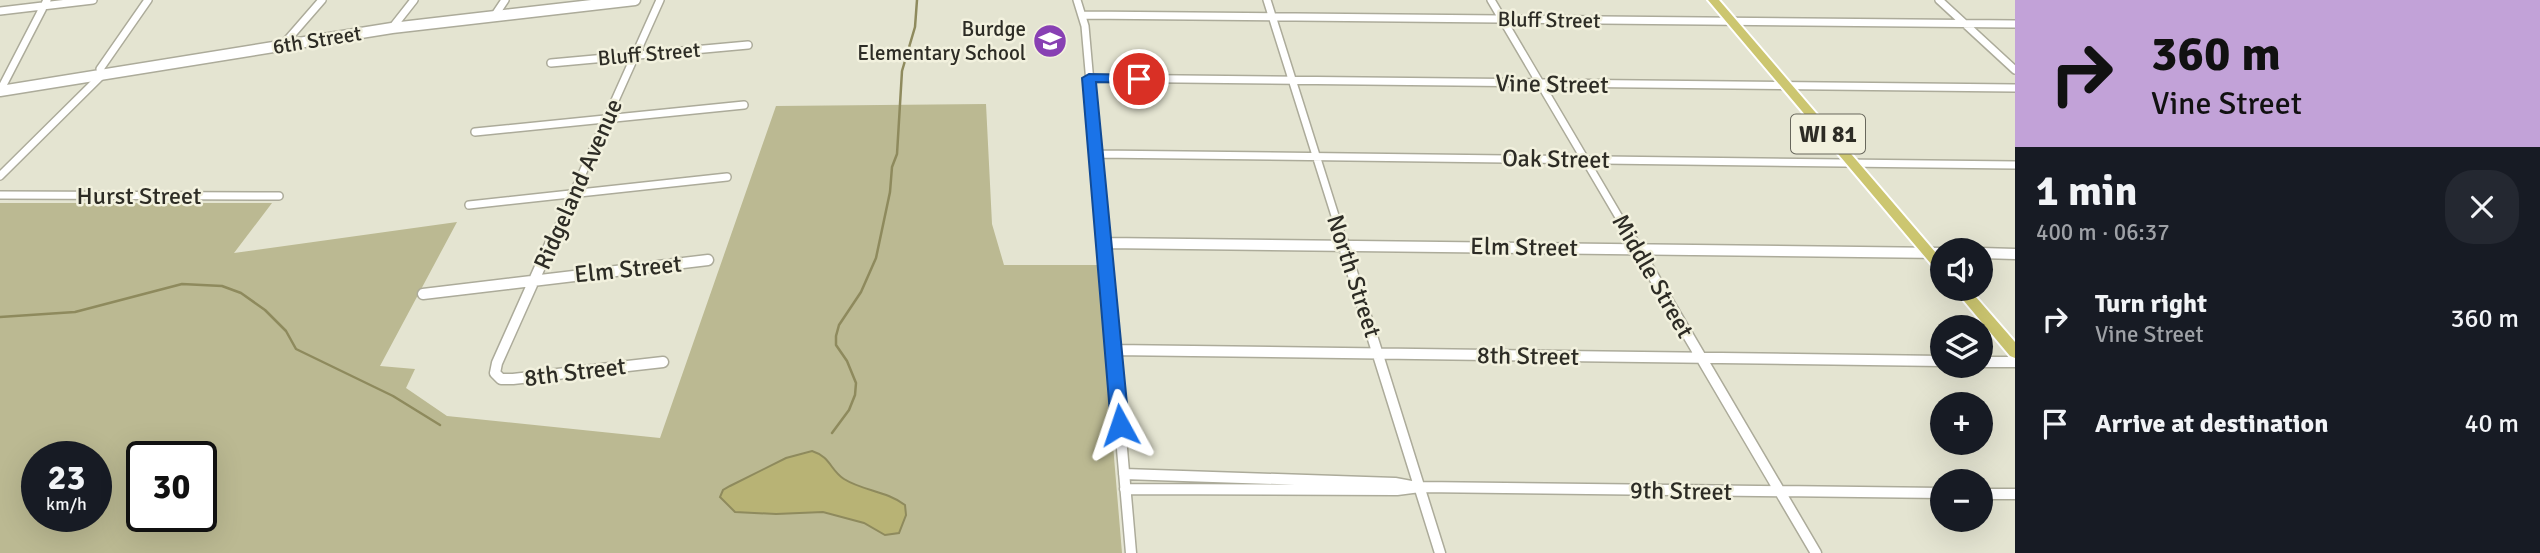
<!DOCTYPE html>
<html lang="en">
<head>
<meta charset="utf-8">
<style>
  :root { --surface:#171b24; --page:#242831; --text:#f1f3f6; --muted:#9ea1a6 }
  body { margin:0; font-family:Signika,sans-serif; background:var(--page); color:var(--text); height:100vh; display:flex; flex-direction:column; font-size:26px; white-space:nowrap }
  * { box-sizing:border-box; margin:0 }
  p { font-size:23px; color:var(--muted) }
  .icon { flex:none; width:38px; height:38px; fill:none; stroke:currentColor; stroke-width:2; stroke-linecap:round; stroke-linejoin:round }
  .map { position:relative; flex:1; overflow:hidden }
  .drawer { display:flex; flex-direction:column; background:var(--surface); width:525px }
  .drawer>* { flex:none }
  .banner { background:#c2a2d8; color:#111; overflow:hidden }
  .tools { position:absolute; left:1930px; top:238px; display:grid; gap:14px }
  .tools a { display:grid; place-items:center; width:63px; height:63px; border-radius:50%; background:var(--surface); box-shadow:0 7px 28px #0002; font-size:35px }
  .speed { position:absolute; left:21px; top:441px; display:flex; gap:14px; font-size:35px; font-weight:700; text-align:center }
  .speed>* { display:grid; place-content:center; width:91px; height:91px; border-radius:50%; background:var(--surface); box-shadow:0 7px 28px #0002; line-height:1 }
  .speed small { font-size:18px; font-weight:400 }
  .speed .limit { border:4px solid #111; border-radius:10px; background:#fff; color:#111 }
  .pin { position:absolute; display:grid; place-items:center; width:60px; height:60px; color:#fff; margin:-30px; border:4px solid #fff; border-radius:50%; box-shadow:0 2px 7px #0007 }
  .me { position:absolute; width:77px; margin:-38px; rotate:355deg; stroke-linejoin:round; filter:drop-shadow(0 0 5px #0008) }
  .turn { display:flex; align-items:center; gap:24px; height:147px; padding:0 21px; font-size:32px }
  .turn .icon { width:91px; height:91px; stroke-width:2.5 }
  .turn b { display:block; font-size:49px; line-height:60px }
  .round { display:grid; place-items:center; flex:none; width:74px; height:74px; border-radius:28px; background:var(--page) }
  .head { display:flex; align-items:center; justify-content:space-between; height:119px; padding:0 21px }
  h1 { font-size:42px; font-weight:800; line-height:52px }
  ul { padding:0; list-style:none }
  li { display:flex; align-items:center; gap:21px; height:105px; padding:0 21px }
  li div { flex:1 }
  li b { display:block; font-size:26px }
  li em { font-style:normal }
  main { display:flex; flex:1; min-height:0 }
  .map>svg:first-child { display:block }
</style>
</head>
<body>
<main>
<div class="map">
<svg width="2015" height="553" viewBox="0 0 2015 553">
  <rect width="100%" height="100%" fill="#e4e4d1"/>
  <path fill="#bbb992" fill-rule="evenodd" d="M986,104L992,224L1004,265H1098L1122,553H0V203H272L234,253L457,222L380,366L415,369L406,388L447,416L660,438L776,106ZM37,457H96V516H37ZM142,457H201V516H142Z"/>
  <path fill="#b8b375" stroke="#8e8a5d" stroke-width="2" d="M812,451C831,457 830,470 844,479C863,491 887,491 905,505L906,515L899,533L885,535L864,523L823,512L776,514L735,512L720,497L723,490L730,486L786,458Z"/>
  <g fill="none" stroke-linecap="round" stroke-linejoin="round">
    <path stroke="#8e8a5d" stroke-width="2.5" d="M0,317L75,312L182,284L222,286L241,293L265,310L286,331L296,349L393,396L440,425
      M832,433L849,410L855,395L856,383L847,361L836,345V336L839,325L861,292L876,258L890,192L892,167L897,154L902,71L915,27L917,0"/>
    <g stroke="#acab9a" stroke-width="10">
      <path id="street-far1" d="M1077,0L1085,26L1104,241
        M1267,0L1343,241
        M1491,0L1633,241
        M1939,0L2015,70
        M0,11L93,0
        M495,15L505,0
        M1083,15L2015,24
        M392,28L414,0
        M282,46L322,0
        M551,63L748,45
        M1089,78L2015,88
        M0,91L47,0
        M475,132L744,105
        M1096,154L2015,165
        M0,176L102,75L100,69L148,0
        M0,195L279,196
        M469,205L727,177
        M552,241L660,0"/>
    </g>
    <g stroke="#acab9a" stroke-width="13">
      <path id="street" d="M552,240L497,363L495,373L501,379H513L663,362
        M1104,240L1131,553
        M1342,240L1440,553
        M1632,240L1816,553
        M1105,243L1942,253
        M1981,253L2015,254
        M423,294L708,260
        M1113,350L1942,361
        M1981,362H2015
        M1124,474L1395,483L1411,486
        M1125,489L1397,490L1420,487L1942,493
        M1981,494H2015"/>
    </g>
    <g stroke="#acab9a" stroke-width="13">
      <path id="secondary" d="M0,91L392,28L635,0"/>
    </g>
    <g stroke="#fff" stroke-width="4">
      <path id="primary" d="M1708,0H1719L1942,260V273L1937,271Z
        M1954,289H1969L2015,342V358L2010,356Z"/>
    </g>
    <use href="#street-far1" stroke="#fff" stroke-width="7"/>
    <use href="#street" stroke="#fff" stroke-width="10"/>
    <use href="#secondary" stroke="#fff" stroke-width="10"/>
    <use href="#primary" fill="#ccc670" fill-rule="evenodd"/>
  </g>
  <path fill="#1a73e8" stroke="#114b97" stroke-width="2" d="M1089,74L1139,75L1145,79L1139,83L1096,82L1129,425L1126,430H1113L1111,425L1082,78Z"/>
  <defs>
    <g id="school-disc" transform="scale(1.75)"><circle r="9.5" fill="#8840b3" stroke="#f2f1de"/><path d="M0-5L7-2L0 1L-7-2ZM-4 1L0 2.5L4 1V4Q0 6-4 4Z" fill="#fff"/></g>
  </defs>
  <g fill-rule="evenodd">
    <use href="#school-disc" x="1050" y="41"/>
  </g>
  <g text-anchor="middle" stroke-width="5" stroke-linejoin="round" paint-order="stroke">
    <g font-size="21" fill="#2d2c25" stroke="#f2f1de">
      <text transform="translate(1549 20) rotate(1)" y="7">Bluff Street</text>
      <text transform="translate(317 40) rotate(-9)" y="7">6th Street</text>
      <text transform="translate(649 54) rotate(-5)" y="7">Bluff Street</text>
    </g>
    <g font-size="21" fill="#2d2c25" stroke="#f2f1de" text-anchor="end">
      <text x="1026" y="36">Burdge<tspan x="1026" dy="24">Elementary School</tspan></text>
    </g>
    <rect fill="#f2f1de" stroke="#68675c" stroke-width="2" x="1791" y="114.5" width="74" height="39" rx="5"/>
    <g font-size="23" font-weight="bold" fill="#2d2c25">
      <text x="1828" y="142">WI 81</text>
    </g>
    <g font-size="24" fill="#2d2c25" stroke="#f2f1de">
      <text transform="translate(1552 84) rotate(1)" y="8">Vine Street</text>
      <text transform="translate(1556 159) rotate(1)" y="8">Oak Street</text>
      <text transform="translate(578 184) rotate(-66)" y="8">Ridgeland Avenue</text>
      <text x="139" y="204">Hurst Street</text>
      <text transform="translate(1524 247) rotate(1)" y="8">Elm Street</text>
      <text transform="translate(628 269) rotate(-6)" y="8">Elm Street</text>
      <text transform="translate(1354 276) rotate(72)" y="8">North Street</text>
      <text transform="translate(1653 276) rotate(60)" y="8">Middle Street</text>
      <text transform="translate(1528 356) rotate(1)" y="8">8th Street</text>
      <text transform="translate(575 372) rotate(-7)" y="8">8th Street</text>
      <text transform="translate(1681 491) rotate(1)" y="8">9th Street</text>
    </g>
  </g>
</svg>
<div class="tools">
<a><svg class="icon" aria-label="sound" viewBox="0 0 24 24"><path d="M4 9h4l5-4v14l-5-4H4zM17 9q2 3 0 6"/></svg></a>
<a><svg class="icon" aria-label="layers" viewBox="0 0 24 24"><path d="M12 4l9 5-9 5-9-5zM3 14l9 5 9-5"/></svg></a>
<a>+</a>
<a>−</a>
</div>
<div class="speed"><div>23<small>km/h</small></div><div class="limit">30</div></div>
<div class="pin" style="left:1139px;top:79px;background:#d93025"><svg class="icon" aria-label="arrive" viewBox="0 0 24 24"><path d="M6 21V4h12l-3 4 3 4H6"/></svg></div>
<svg class="me" style="left:1120px;top:425px" viewBox="-20 -20 40 40"><path d="M0-17L14 15 0 8-14 15z" fill="#1a73e8" stroke="#fff" stroke-width="4"/></svg>
</div>
<section class="drawer">
<div class="banner">
<div class="turn"><svg class="icon" aria-label="right" viewBox="0 0 24 24"><path d="M7 20v-9h11M14 6l5 5-5 5"/></svg><div><b>360 m</b>Vine Street</div></div>
</div>
<div class="head"><div><h1>1 min</h1><p>400 m · 06:37</p></div><a class="round"><svg class="icon" aria-label="close" viewBox="0 0 24 24"><path d="M6 6l12 12M18 6L6 18"/></svg></a></div>
<ul>
<li><svg class="icon" aria-label="right" viewBox="0 0 24 24"><path d="M7 20v-9h11M14 6l5 5-5 5"/></svg><div><b>Turn right</b><p>Vine Street</p></div><em>360 m</em></li>
<li><svg class="icon" aria-label="arrive" viewBox="0 0 24 24"><path d="M6 21V4h12l-3 4 3 4H6"/></svg><div><b>Arrive at destination</b></div><em>40 m</em></li>
</ul>
</section>
</main>
</body>
</html>
